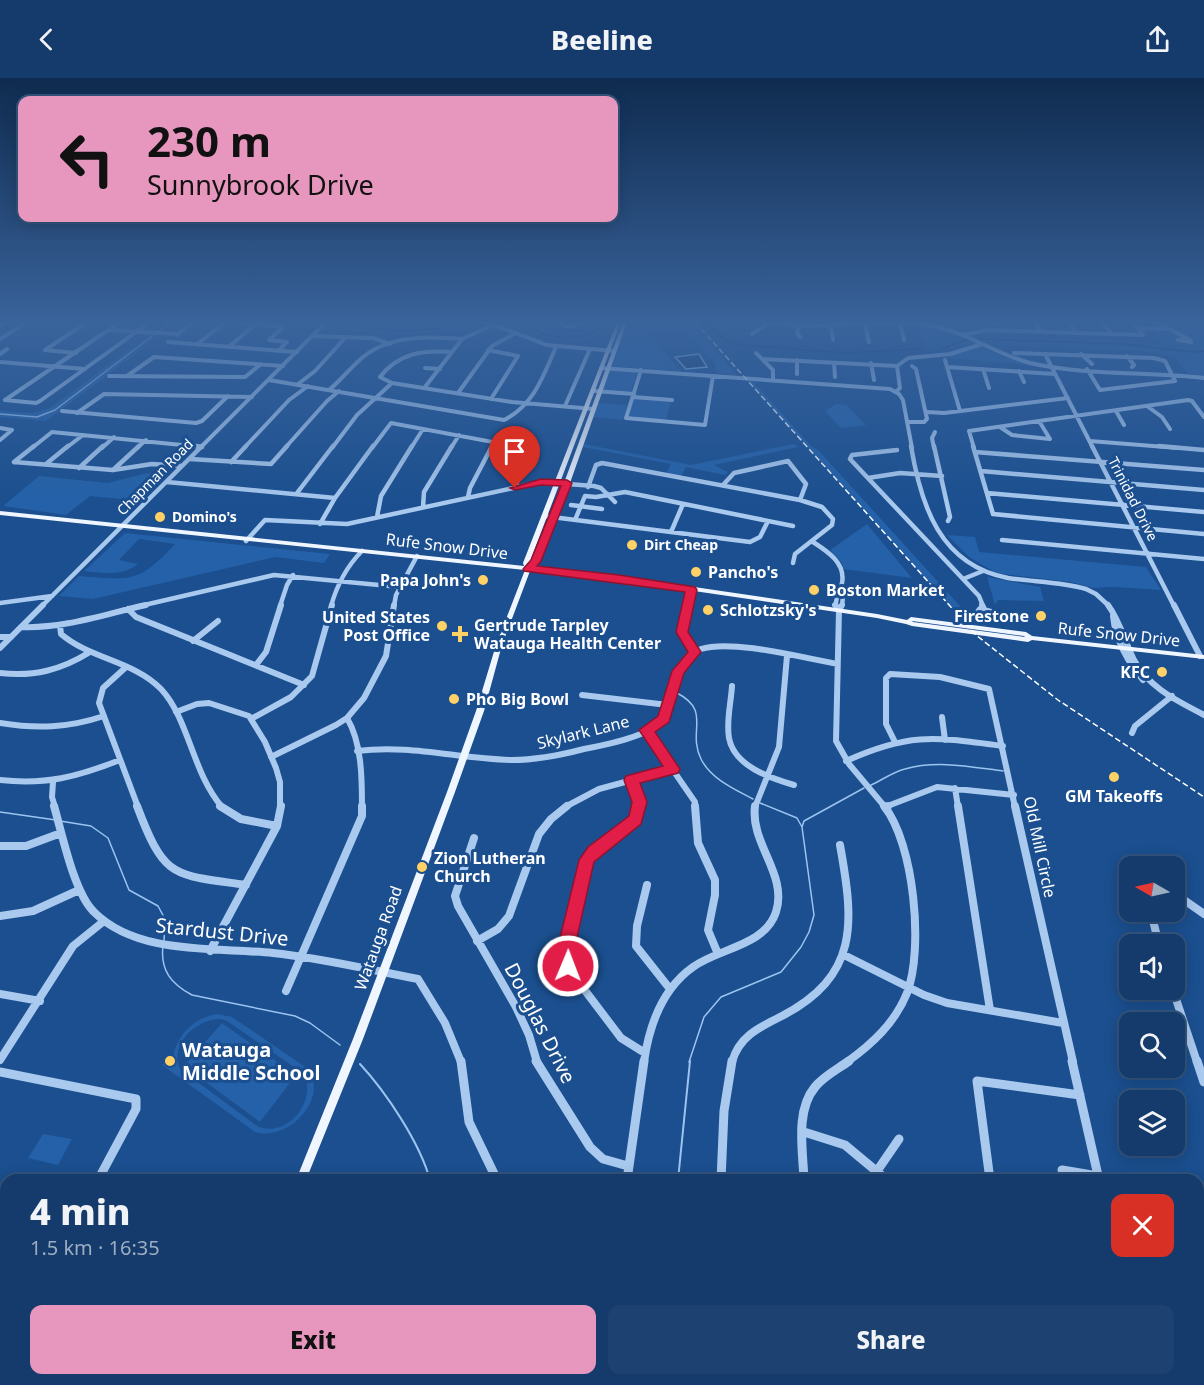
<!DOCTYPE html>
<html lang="en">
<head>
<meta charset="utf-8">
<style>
  :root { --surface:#143b6b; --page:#1d4271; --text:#f1f3f6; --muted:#9dadc1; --line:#33557e; --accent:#e797bd }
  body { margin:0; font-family:"Noto Sans",sans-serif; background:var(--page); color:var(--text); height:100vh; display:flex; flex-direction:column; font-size:22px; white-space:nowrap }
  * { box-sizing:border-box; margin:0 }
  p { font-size:20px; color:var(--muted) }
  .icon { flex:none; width:33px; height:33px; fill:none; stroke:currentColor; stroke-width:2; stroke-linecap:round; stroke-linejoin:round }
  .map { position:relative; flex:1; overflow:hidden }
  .details { position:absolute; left:0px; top:1096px; width:1204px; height:212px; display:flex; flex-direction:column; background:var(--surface); border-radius:18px 18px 0 0; box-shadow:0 3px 15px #0003,0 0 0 2px var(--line) }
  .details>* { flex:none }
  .banner { position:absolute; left:18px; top:18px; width:600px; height:126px; border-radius:12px; box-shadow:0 3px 15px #0003,0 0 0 2px var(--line); background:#e797bd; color:#111; overflow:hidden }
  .needle { width:39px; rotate:279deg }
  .fabs { position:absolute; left:1119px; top:778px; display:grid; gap:12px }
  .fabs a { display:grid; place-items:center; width:66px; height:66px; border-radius:12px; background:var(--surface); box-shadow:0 3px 15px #0003,0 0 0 2px var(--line); font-size:30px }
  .pin { position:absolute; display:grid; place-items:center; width:51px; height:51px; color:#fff; margin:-62px -26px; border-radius:50% 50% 50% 0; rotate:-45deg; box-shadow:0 0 6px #0007 }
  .pin .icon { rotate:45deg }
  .me { position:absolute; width:66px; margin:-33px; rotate:1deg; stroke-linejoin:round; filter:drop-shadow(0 0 4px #0008) }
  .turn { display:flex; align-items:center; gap:21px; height:126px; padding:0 30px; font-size:27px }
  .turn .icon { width:78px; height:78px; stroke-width:2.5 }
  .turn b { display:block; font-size:42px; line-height:51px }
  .round { display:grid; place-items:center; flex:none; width:63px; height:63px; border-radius:12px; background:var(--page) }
  .head { display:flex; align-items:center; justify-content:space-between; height:102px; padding:0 30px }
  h1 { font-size:36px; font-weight:800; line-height:45px }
  .cta { display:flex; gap:12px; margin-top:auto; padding:12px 30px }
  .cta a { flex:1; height:69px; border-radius:12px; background:var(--accent); color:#111; font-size:24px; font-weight:800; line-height:69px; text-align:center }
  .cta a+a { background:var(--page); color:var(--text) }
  header { display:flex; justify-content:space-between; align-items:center; height:78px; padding:0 30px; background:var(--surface); font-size:27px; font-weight:800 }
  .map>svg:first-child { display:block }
</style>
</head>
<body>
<header><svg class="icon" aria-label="back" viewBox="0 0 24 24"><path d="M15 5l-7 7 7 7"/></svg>Beeline<svg class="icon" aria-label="share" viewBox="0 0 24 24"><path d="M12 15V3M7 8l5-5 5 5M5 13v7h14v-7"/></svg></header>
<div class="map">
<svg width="1204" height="1307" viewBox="0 0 1204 1307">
  <rect width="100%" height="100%" fill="#1b4f8f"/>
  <path fill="#2461a8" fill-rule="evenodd" d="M330,244H479L457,254L438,253L396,257L369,253L321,252Z
    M506,244C514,244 523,243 530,244C543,247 552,255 566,255C584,256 598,244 615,244L613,251L592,259L589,264L543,259Z
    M628,244H691L737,297L717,295L715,285L687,254L646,252L680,293L612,288Z
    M1149,244H1204V299L1189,297L1175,278L1139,273L988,267L982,264L957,268L954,271L926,270L918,247L972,260L970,258L1132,263L1162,267Z
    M146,259L157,260L46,343L0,339V333L32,335L50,330Z
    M980,269L1004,279L1040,288L936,279Z
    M610,292L637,294L631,314L603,312Z
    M746,301L757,303L755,306L811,368L819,373L971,540L988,548L965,545Z
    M633,321L671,324L666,342L628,338Z
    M598,325L627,327L623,342L593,339Z
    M836,326L846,327L866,347L841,350L825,333Z
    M584,366L691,387L794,366L798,369L714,387L728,394L725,397L686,389L681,398L666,395L671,386L583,369Z
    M147,395L168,397L142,423L90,418L66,437L3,428L39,398L108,405Z
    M867,446L912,500L843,491L842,485L830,472Z
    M125,455L330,476L324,485L275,479L93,521L59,518L79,498C131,502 138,506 175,466L139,461L119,482L138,486C121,499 104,495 84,493Z
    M947,457L975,459L979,474L1146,489L1161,512L1112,509L1093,510L1071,504L996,495L969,479Z
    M987,499L1040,509L1044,523L998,522L995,527Z
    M217,936L232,939L304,988C334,1016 289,1065 255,1054L162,987L166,982L173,987C172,961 192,940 217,936ZM221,941L227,943L304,996C317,1024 287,1061 257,1048L180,991C169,966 196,941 221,941Z
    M222,945L296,997L260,1044L184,988Z
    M43,1056L72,1061L58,1087L28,1080Z"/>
  <path fill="#123a6d" stroke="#9cc4f0" stroke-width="1.5" d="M699,276L707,289L686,291L675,279Z"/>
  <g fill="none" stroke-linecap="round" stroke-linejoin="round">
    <path stroke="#9cc4f0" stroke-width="1.5" d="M159,254L171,244
      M0,336L37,339L55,332L155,256
      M677,615C712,633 687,653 701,681C711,701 734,711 753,721
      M871,707C882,702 893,694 905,691C937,682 971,689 1003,693
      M760,725L797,740L802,749
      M0,734L56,742
      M60,743L91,748L108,760L129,812L158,828L165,841L164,863
      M163,868C160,892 171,906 192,917L295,938L310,945L340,967
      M689,984L704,939L721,919L781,894L801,869L809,854L814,837L802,749L804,743L864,710"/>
    <path stroke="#9cc4f0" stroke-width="2" d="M360,986C386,1014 420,1065 430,1102
      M678,1102L690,983
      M544,1302L548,1307
      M604,1307L607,1302"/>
    <path fill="#123a6d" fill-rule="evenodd" d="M295,244H317L401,252L436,250L457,244H466L436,252L401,254Z
      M517,244H523L547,256L567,259L586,256L612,245L641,244L613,247L589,258L567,261L544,258Z
      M705,244H710L728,262L742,266L845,274L920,270L922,271L920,272L845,276L742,268L724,264Z
      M983,260L1123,265L1194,273L1204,272V274L1194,275L1123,267L983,262L967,263L944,271L940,270L966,261Z"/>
    <path stroke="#a9c9ee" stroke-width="4" d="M239,244L283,249L269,262L287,264L279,272
      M487,244L547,267L614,273
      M556,244L569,249L585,244
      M767,244C821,253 874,240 927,247C964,252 995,276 1030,285C1087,298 1147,293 1204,300
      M990,244L997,245
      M1035,244L1041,254
      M1101,244L1112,256
      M1157,244L1188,261
      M900,245L904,262
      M1069,245L1077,255
      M865,246L869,264
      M0,248L7,244
      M831,248L833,262
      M799,249L797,255L800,259
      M1139,250L1168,251
      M110,252L178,256
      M752,256L769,245
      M177,257L193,244
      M964,257L987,252L1143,257L1133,244
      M312,258L373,260L390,266
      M0,261L27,244
      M1188,261L1191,264L1178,262Z
      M168,264L297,274
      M197,266L226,244
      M229,269L254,247
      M45,272L87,244
      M45,272L76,275
      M488,272L518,278L491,321
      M452,274C423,272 398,275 380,299L392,305L512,324L594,331
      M756,275L773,292V302
      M1014,275L1154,280L1165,283L1175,303L1100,312L1087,291
      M0,276L7,271
      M1045,276L1093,370
      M1081,276L1092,286
      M1127,278L1134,287L1132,289
      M762,281L897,288
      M797,282V296
      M945,282L960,333
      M0,284L85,291
      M834,285L835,299
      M871,285L874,302
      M947,289L1055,296
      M425,290L440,291
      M601,290L890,311L899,316L903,322L912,370
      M983,291L989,310
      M641,292L626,340L705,347L713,298
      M1019,293L1024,304
      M109,298L245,299L261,286
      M127,298L154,279L283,288
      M269,302L504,342C534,327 543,298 556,269
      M298,306L315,293L345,260
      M425,309L462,261L493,247
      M329,312C341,302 351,289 363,279C390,257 429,258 462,261
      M595,313L634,316
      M896,314L900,310L897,288L908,280L950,276L982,266
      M458,315L492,268L514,256
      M633,319L672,322
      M5,322L36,325L40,323L150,244
      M5,322L120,244
      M565,328L590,271
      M1147,328L1162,339L1170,351
      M62,333L196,345L202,343L228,318
      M1116,333L1124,347
      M927,334L944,335L1068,320
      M77,335L104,316L252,319
      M907,344H924L927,341L916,291L912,288
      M1000,349L1012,357L1050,361L1039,343
      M0,350L12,352
      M0,362L12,352
      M1090,363L1178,370
      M32,370L52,354L202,369
      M66,370L83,357
      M102,370L114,359
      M137,370L146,362
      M200,370L326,244
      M244,370L289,322L308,308
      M285,370L327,323L339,313
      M332,370L357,337L392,305
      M372,370L391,345L525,370
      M411,370L423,351
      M451,370L459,357
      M491,370L494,364
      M934,370L932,360L935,354
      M974,370L969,353L1188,322L1192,323L1204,339"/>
    <path stroke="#a9c9ee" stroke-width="4.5" d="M196,368L202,369
      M911,368C921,428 940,487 1008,500C1034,504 1061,504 1086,511L1096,516L1109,528
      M934,368L950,439L948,443
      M973,368L993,436L1204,456
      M1092,368L1174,528
      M1159,368L1204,372
      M897,372L852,377L850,381L979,518L983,528
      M975,374L1204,392
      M190,381L271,386L287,368
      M14,384L34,368
      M14,384L113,392L152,386L182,388
      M231,384L246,368
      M46,386L68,368
      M79,390L103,368
      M113,392L139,368
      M981,393L1204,412
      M868,400L900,395L942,398
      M167,404L335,420
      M723,407L734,395L788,383L806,406L800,422
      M515,409L527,379L525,370L517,368
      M588,409L596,387L602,385L800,422L822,429L833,441L832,447L795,476L793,485
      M297,415L333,368
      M987,415L1204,434
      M468,419L470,410L492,368
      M571,427L602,431
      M423,429L424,414L452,368
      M544,438L750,464L760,459L768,443
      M377,439L381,418L412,368
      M575,442L585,418L596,419L625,414L793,448
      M320,446L335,420L373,368
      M671,454L683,426
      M1002,462L1204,481
      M246,463L265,442L347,446L541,404L594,408L601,410L615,424
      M813,464C827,473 846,485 842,505C840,513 835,520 836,528
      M963,501L983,493
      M839,513L843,518L842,528
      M0,525L52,518
      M42,528L202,368
      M140,528L274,497L400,509
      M280,528L287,507L293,497
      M331,528C337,507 346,489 362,473
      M394,528L396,517L417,478
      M686,528L691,511"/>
    <path stroke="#a9c9ee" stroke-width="6" d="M686,527L683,551L695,574
      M835,527L839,532
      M842,527L839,532L836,663L849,686L885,729
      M982,527L984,531
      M1108,527C1120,543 1125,564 1134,582C1149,610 1178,623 1204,637
      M1174,527L1200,578
      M128,531L136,539L304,607
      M980,531L991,534L992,540L980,539L977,535Z
      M1113,538C1115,561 1128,585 1143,602
      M60,547L61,556C90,581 134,583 161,611C189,641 192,694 222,729
      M21,549C63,551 105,536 146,527
      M0,559H11
      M193,563L218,543
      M0,570L43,527
      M256,587L266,574L281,527
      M125,590L103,610L99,625L138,729
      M0,595C34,599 61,592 90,574
      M732,608C731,625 726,643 729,660C734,688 770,700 794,707
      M582,617L668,627
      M176,634L197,626L209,625L249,638L265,664L276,690L280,704V729
      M942,639L945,662
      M347,640C362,665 362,701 362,729
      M251,641L291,619L312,598L332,527
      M0,645C37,651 68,650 104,638
      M646,653L695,724V729
      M1132,655L1135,648L1172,618
      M895,664L886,646V600L890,596L940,599L989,611L1015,729
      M357,673C410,666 459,681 512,682C536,682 561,677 584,671C605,667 646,659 661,644C681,623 667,582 701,571C732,561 804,580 837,586
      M271,679L336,647L347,640L364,620L386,578L394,527
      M846,683C910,654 935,659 1003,668
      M0,702C46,707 77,699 120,682
      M631,702L639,719L640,729
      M53,704L52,719L55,729
      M955,710L958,729
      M565,729L599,711L673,691
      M755,729L779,669L787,578
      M885,729L937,709L1014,717"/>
    <path stroke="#a9c9ee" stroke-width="8" d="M54,728C62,755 74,815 94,834C138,878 217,869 273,875C322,880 370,892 418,901L445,945L461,984
      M137,728C165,802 172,796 246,807
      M220,728L241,741L277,748
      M640,728C637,755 602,761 588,781C581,792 570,851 566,868V882L571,894L621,960L645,975
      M695,728L698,765L715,802V817L708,852L718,876
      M958,728L990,932
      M1015,728L1073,984
      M885,729L888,728
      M474,760L455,818L458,828L516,929L529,957L537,984
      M0,768H26L61,755
      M1134,786L1138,789
      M647,807L637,848L636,868L670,911
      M1174,815L1204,836
      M1151,834L1159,867
      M0,838L33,833L79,812
      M477,863L498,851L509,838L539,756L551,741L567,728
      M210,873L277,748L281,728
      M844,877L924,917L947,925L1063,945
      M1173,912L1197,984
      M286,913L362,738V728
      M0,916L40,923
      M0,982L73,868L104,843
      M644,984C649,948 662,911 693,889C719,870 765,868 776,834C788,796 750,766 755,728
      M732,984C739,959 758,950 780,939C860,898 854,845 840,767
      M847,984C872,966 895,945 907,915C924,871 914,765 884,728"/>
    <path stroke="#a9c9ee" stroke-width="9" d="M461,983L469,1044L497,1102
      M536,983L590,1069L603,1081L628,1088
      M1072,983L1099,1102
      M1197,983L1204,1004
      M0,994L136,1021V1031L98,1102
      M804,1054L845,1067L887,1102
      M1062,1092L1098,1098
      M877,1093L899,1061
      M627,1102L644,983
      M721,1102L724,1033L732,983
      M804,1102C803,1073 795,1033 815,1009C824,998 838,991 849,983
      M990,1102L977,1003L1080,1017
      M1198,1134L1204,1135
      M1198,1146L1204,1164
      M0,1237L6,1238
      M0,1290L6,1279
      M447,1302L450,1307
      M646,1302L649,1307
      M866,1302L867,1307
      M973,1302V1307
      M1144,1302L1145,1307
      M94,1307L97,1302
      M757,1307L758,1302"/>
    <path fill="#f0f6ff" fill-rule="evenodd" d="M617,244H621L529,486L533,482L564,405L623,244H627L570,405L539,483L533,489L619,498L877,536L907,542L911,539L1026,554L1032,558L1204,577V581L1032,562L1028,564L912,548L906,546L877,540L619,502L530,493L502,567L484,633L455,714L363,961L306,1102H296L353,961L447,714L476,633L496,567L525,492L0,437V433L524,488L523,485ZM912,543L1024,558L1025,559L913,544Z
      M218,1302H232L230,1307H216Z"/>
    <path stroke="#fff" stroke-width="1.5" stroke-dasharray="6 3" stroke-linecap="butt" d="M695,244L976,557L1058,622L1204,719"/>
  </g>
  <linearGradient id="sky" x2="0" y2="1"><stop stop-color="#0f2b4f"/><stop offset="0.57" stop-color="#39639b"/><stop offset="1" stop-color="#39639b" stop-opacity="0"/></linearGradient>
  <rect width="1204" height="427" fill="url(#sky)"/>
  <path fill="#e11d48" stroke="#92132f" stroke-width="1.5" d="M541,401L567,402L572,405L541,483L537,488L619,497L695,509L697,512L688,554L701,574L684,595L669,644L655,654L680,691L678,695L640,705L647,724L641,746L594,784L575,868L577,888L574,893L568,896L562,893L558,868L579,782L588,769L629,738L632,724L624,702L626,698L663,688L639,652L658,638L672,593L688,574L676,554L685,514L524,493L523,491L531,482L561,408L541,407L515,412L510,410Z"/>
  <g fill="#ffd166" stroke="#1b4f8f" stroke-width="2">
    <circle cx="160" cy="439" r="6"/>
    <circle cx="632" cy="467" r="6"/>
    <circle cx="696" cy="494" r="6"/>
    <circle cx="483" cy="502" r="6"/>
    <circle cx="814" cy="512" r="6"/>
    <circle cx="708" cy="532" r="6"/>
    <circle cx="1041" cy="538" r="6"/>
    <circle cx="442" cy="548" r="6"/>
    <path d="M457 547h6v6h6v6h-6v6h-6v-6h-6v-6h6z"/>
    <circle cx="1162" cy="594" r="6"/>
    <circle cx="454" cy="621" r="6"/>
    <circle cx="1114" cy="699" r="6"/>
    <circle cx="422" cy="789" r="6"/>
    <circle cx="170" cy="983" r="6"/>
  </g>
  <g text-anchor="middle" stroke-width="6" stroke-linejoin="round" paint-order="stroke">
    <g font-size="14" fill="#fff" stroke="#1b4f8f">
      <text transform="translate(155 399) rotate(-45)" y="5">Chapman Road</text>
      <text transform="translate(1133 421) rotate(63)" y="5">Trinidad Drive</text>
    </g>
    <g font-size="14" font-weight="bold" fill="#fff" stroke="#1b4f8f" text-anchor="start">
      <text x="172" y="444">Domino's</text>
      <text x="644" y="472">Dirt Cheap</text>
    </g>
    <g font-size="16" fill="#fff" stroke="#1b4f8f">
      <text transform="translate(447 468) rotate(7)" y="6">Rufe Snow Drive</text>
      <text transform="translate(1119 556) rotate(6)" y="6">Rufe Snow Drive</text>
      <text transform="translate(583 654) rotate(-14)" y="6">Skylark Lane</text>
      <text transform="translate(1040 769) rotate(78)" y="6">Old Mill Circle</text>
      <text transform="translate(378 860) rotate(-70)" y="6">Watauga Road</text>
    </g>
    <g font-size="16" font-weight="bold" fill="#fff" stroke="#1b4f8f" text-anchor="start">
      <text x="708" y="500">Pancho's</text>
      <text x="471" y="508" text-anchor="end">Papa John's</text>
      <text x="826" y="518">Boston Market</text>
      <text x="720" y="538">Schlotzsky's</text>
      <text x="1029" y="544" text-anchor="end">Firestone</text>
      <text x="430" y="545" text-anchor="end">United States<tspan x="430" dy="18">Post Office</tspan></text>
      <text x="474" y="553">Gertrude Tarpley<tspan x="474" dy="18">Watauga Health Center</tspan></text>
      <text x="1150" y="600" text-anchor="end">KFC</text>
      <text x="466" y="627">Pho Big Bowl</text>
      <text x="1114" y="724" text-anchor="middle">GM Takeoffs</text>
      <text x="434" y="786">Zion Lutheran<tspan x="434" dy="18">Church</tspan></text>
    </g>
    <g font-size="20" fill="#fff" stroke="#1b4f8f">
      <text transform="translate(222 854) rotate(6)" y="7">Stardust Drive</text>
      <text transform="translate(540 945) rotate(63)" y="7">Douglas Drive</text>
    </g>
    <g font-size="20" font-weight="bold" fill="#fff" stroke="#1b4f8f" text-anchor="start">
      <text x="182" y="979">Watauga<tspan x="182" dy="23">Middle School</tspan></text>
    </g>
  </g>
</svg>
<div class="fabs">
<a><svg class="needle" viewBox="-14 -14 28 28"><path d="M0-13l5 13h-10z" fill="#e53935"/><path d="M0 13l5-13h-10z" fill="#9dadc1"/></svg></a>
<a><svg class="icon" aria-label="sound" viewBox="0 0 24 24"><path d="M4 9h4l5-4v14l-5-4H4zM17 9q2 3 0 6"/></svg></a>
<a><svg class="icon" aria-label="search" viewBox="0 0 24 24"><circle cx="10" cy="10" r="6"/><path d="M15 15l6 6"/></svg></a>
<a><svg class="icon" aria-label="layers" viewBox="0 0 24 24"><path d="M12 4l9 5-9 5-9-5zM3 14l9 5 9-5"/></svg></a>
</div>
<div class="pin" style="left:515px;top:410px;background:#d93025"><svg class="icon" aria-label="arrive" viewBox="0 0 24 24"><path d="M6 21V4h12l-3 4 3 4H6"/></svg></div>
<svg class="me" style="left:568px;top:888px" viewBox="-20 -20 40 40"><circle r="17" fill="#e11d48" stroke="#fff" stroke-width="3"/><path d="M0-11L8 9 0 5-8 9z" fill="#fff"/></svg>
<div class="banner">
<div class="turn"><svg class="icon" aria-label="left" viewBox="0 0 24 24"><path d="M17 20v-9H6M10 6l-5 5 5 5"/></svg><div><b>230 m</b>Sunnybrook Drive</div></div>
</div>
<section class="details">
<div class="head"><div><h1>4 min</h1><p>1.5 km · 16:35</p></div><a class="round" style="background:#d93025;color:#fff"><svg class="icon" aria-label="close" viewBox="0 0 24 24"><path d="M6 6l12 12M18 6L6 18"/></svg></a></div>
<div class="cta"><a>Exit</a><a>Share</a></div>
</section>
</div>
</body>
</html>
